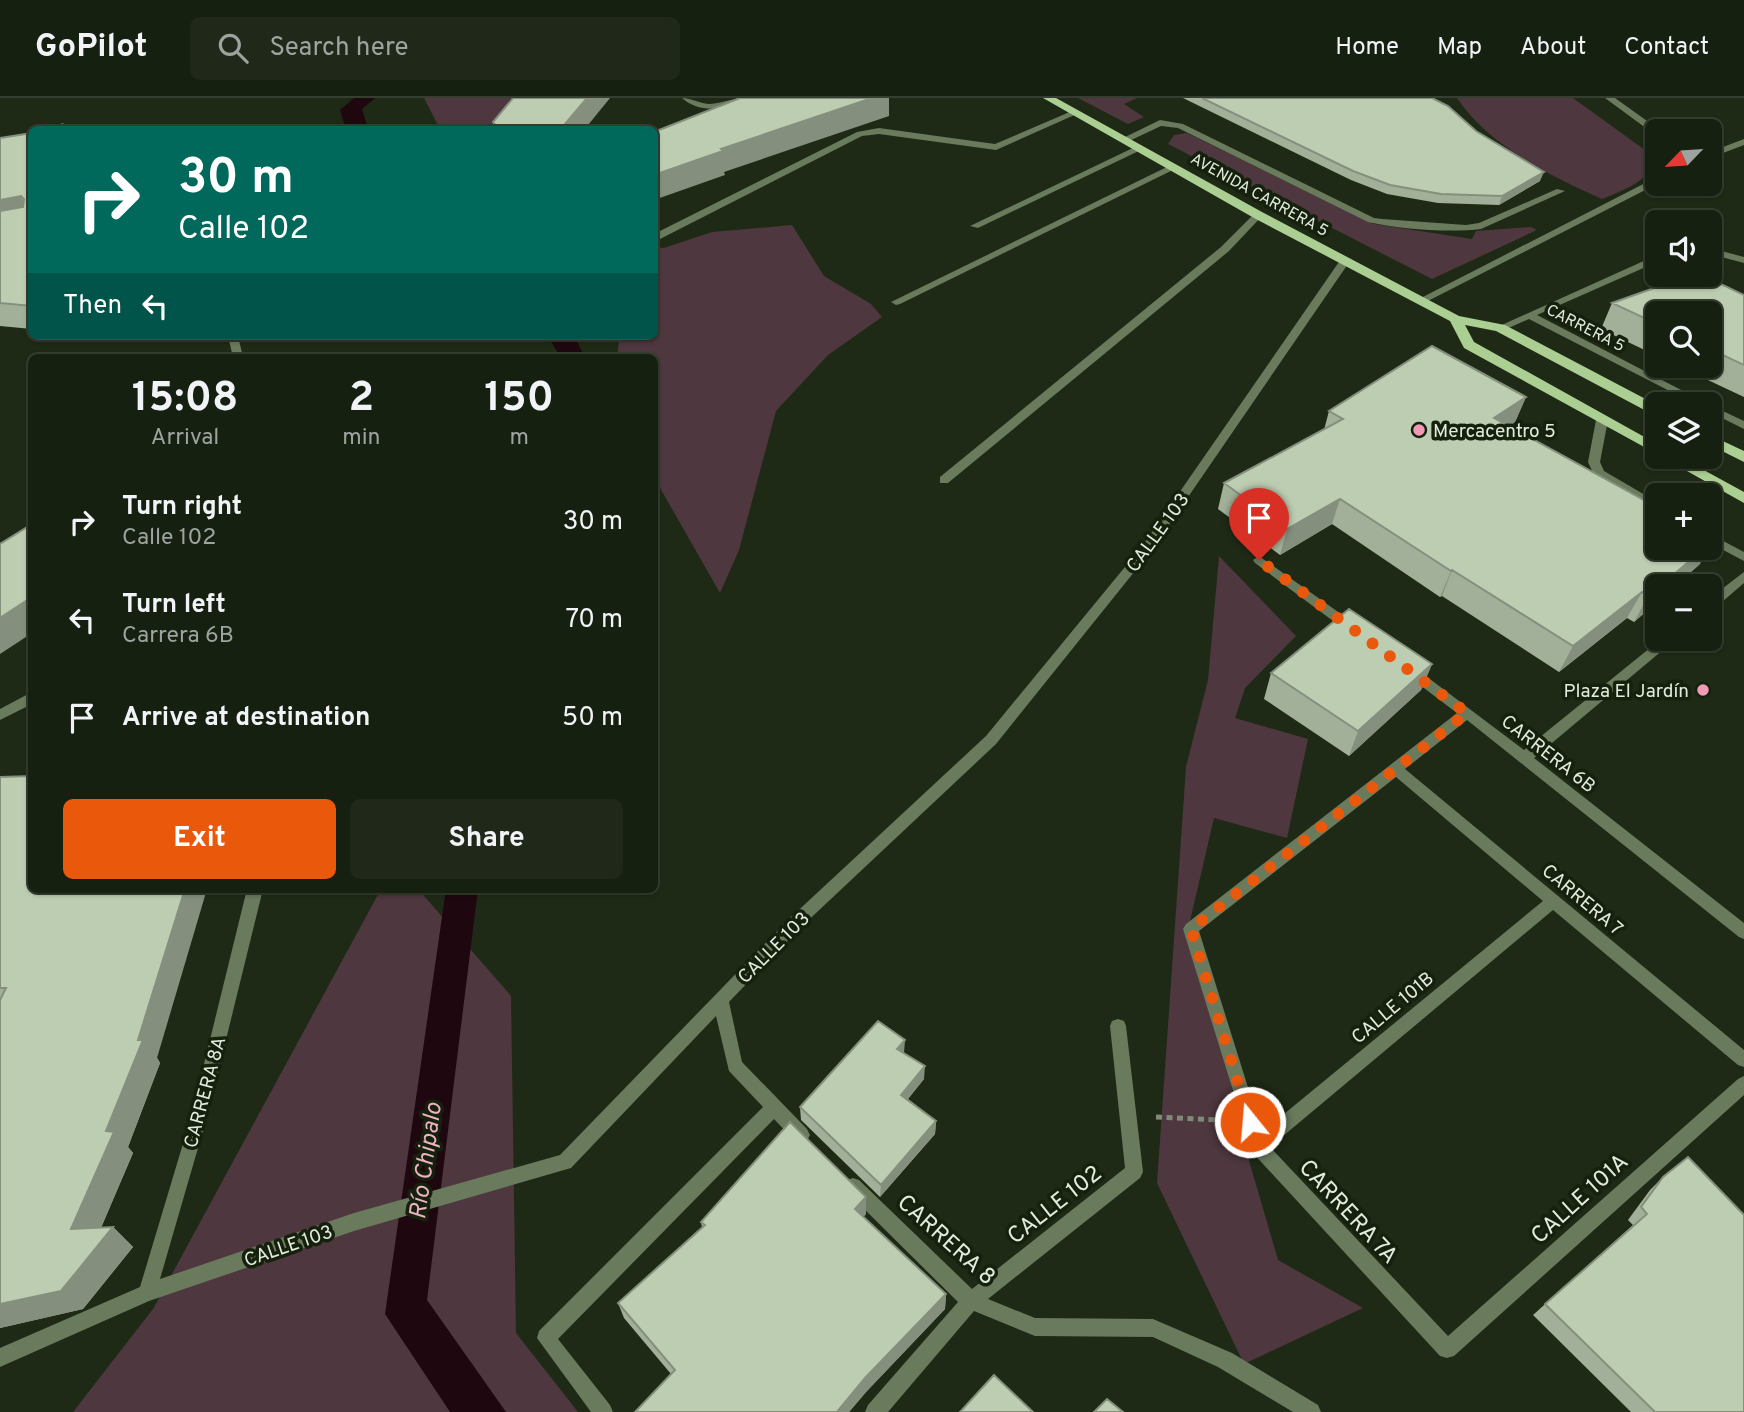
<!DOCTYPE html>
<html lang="en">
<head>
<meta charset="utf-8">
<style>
  :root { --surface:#162010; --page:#1f2819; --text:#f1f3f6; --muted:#9ea39f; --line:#353e30; --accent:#ea580c }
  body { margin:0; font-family:Overpass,sans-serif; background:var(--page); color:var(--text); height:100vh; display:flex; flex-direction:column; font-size:26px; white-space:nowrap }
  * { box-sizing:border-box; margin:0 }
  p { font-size:23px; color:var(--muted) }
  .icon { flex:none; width:38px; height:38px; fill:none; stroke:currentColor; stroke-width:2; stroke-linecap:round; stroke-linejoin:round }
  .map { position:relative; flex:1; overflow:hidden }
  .details { position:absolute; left:28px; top:256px; width:630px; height:539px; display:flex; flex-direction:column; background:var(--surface); border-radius:10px; box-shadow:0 2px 5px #0004,0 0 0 2px var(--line) }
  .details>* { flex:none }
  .banner { position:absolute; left:28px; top:28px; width:630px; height:214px; border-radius:10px; box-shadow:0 2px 5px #0004,0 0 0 2px var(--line); background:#00695c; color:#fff; overflow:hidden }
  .needle { width:46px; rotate:245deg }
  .buttons { position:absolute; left:1645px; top:21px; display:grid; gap:14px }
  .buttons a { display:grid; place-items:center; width:77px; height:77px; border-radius:10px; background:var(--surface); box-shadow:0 2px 5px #0004,0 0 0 2px var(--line); font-size:35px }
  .pin { position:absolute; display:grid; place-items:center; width:60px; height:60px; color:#fff; margin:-72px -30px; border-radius:50% 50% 50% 0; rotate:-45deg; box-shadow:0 0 7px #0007 }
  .pin .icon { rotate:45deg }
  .me { position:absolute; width:77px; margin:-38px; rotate:343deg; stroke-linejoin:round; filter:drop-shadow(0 0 5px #0008) }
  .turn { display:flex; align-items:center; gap:24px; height:147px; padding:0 35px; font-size:32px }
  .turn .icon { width:91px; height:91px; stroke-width:2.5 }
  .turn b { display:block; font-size:49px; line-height:60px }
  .then { display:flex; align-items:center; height:66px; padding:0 35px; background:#0003; gap:14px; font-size:26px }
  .eta { display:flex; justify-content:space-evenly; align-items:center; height:119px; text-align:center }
  .eta b { font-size:42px; font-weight:700; line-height:49px }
  .primary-button { display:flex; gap:14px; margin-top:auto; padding:14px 35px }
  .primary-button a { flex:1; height:80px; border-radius:10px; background:var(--accent); color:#fff; font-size:28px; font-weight:700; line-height:80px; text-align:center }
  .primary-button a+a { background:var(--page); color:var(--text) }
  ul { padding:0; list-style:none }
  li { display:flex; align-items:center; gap:21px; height:98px; padding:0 35px }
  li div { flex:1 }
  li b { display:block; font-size:26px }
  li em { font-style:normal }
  header { display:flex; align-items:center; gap:42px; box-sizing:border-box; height:98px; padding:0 35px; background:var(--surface); border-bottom:2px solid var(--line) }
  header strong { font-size:33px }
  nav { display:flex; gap:38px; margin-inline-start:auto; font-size:24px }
  .search { width:490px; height:63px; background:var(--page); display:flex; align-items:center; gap:18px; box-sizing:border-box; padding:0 24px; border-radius:10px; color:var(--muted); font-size:26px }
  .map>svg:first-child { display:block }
</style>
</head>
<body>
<header>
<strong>GoPilot</strong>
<div class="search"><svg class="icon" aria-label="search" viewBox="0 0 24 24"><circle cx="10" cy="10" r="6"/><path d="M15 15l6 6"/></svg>Search here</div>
<nav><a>Home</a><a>Map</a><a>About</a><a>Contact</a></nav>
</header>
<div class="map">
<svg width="1744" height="1314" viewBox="0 0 1744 1314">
  <rect width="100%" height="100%" fill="#1e2a15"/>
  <path fill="#4e373e" d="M424,0H511L490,32L440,31Z
    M1078,0H1137L1124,6L1144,19L1128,26Z
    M1457,0H1573L1656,60C1650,83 1622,93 1602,101C1551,78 1489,48 1457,0Z
    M1187,35L1374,126L1472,141L1476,133L1531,129L1537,132L1432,181L1168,46L1174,37Z
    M792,127L824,178L871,206L882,219L828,257L776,313L739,452L720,495L655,381L654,259H617L619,243L615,238H654L655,149L664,150L712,134Z
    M1219,458L1296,538L1245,590L1235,620L1308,641L1287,740L1214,720L1187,836L1219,935L1250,1066L1278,1162L1363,1210L1244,1266L1157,1085L1186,669L1208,582Z
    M381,791H418L511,898L516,1235L578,1314H73L153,1211Z"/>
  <path fill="#1f070f" d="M354,0H375L362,11L368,31H346L340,12Z
    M548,238H574L585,259H560Z
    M446,791H478L427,1202L506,1314H450L385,1216Z"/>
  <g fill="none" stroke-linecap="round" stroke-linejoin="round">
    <path stroke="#808a79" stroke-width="5" stroke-dasharray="6 4.5" stroke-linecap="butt" d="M1156,1019L1221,1022"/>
    <path fill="#697a5d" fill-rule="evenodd" d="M682,0C692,0 700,6 710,6C722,5 733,0 745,0C727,12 699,16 682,0Z
      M1072,13L1079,15L996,52L879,36L862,38L660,141H654V136L857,34L879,30L995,46Z
      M1160,22L1183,26L1374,120L1382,121L1466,127L1479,125L1557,91L1565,93L1481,131C1450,135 1398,131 1368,124L1178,30L1161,28L1127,44L1119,42Z
      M1137,48L1145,50L978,130L970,128Z
      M1171,67L1179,69L900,206L896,207L891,204Z
      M1255,115L1263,117L1229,153L948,385H940V379L1221,149Z
      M1710,150L1744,159V165L1710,156Z
      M1657,157V164L1537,217L1708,306H1695L1529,221L1504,232H1496L1495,230Z
      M1710,307L1744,323V331L1710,314Z
      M1602,319L1608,322L1600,364L1604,373L1657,404V413L1593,375L1588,364L1596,322Z
      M1710,436L1744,454V463L1710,445Z"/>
    <path fill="#697a5d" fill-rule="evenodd" d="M1605,0H1615L1661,33H1657V37L1654,36Z
      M62,25L65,26L67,32H58V28Z
      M1744,41V47L1710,60V54Z
      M1657,79V86L1424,205L1420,206L1415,203Z
      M1345,160L1350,163L1151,453L996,646L799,831L729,904L742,964L807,1031L810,1037L807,1043L801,1045L795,1043L774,1021L558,1241L610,1307L613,1314H591L537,1240L539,1233L763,1009L729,973L716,918L571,1070L354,1133L149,1203L0,1269V1250L140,1189L191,1019L247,791H263L207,1019L160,1181L354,1115L560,1057L789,821L986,638L1143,447L1341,161Z
      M228,238H238L243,259H233Z
      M1259,458L1358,528L1359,531L1358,534H1348L1255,465L1253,462Z
      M1744,474V485L1715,510L1710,511V500Z
      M1661,541H1676L1534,660L1744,825V841L1739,839L1467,622L1405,671L1744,952V969L1738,967L1553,812L1270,1049L1448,1238L1738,981L1744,978V997L1454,1258L1447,1260L1440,1258L1252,1054L1183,831L1186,826L1457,615L1404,575L1402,572L1404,569H1414L1524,652ZM1396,679L1543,803L1262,1034L1199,833Z
      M32,594V606L0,622V611Z
      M1118,921L1124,923L1126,928L1143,1074L1140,1080L988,1201L1035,1220L1153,1221L1232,1255L1318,1307L1321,1314H1293L1218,1269L1153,1239L1035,1238L974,1213L888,1314H865L868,1307L958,1204L847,1094L844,1088L847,1082L853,1080L859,1082L972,1191L1125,1070L1110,928L1112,923Z"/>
    <path fill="#abce93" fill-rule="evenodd" d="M1043,0H1056L1262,114L1459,218L1505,227L1657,307V317L1652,316L1496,233L1465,227L1474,244L1657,346V356L1464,250L1450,223L1254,120Z
      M1710,337L1744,353V364L1710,347Z
      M1662,359H1680L1744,394V405Z"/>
  </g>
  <path fill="#a3b099" d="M1183,0H1432L1476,33L1540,83L1499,107L1438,105L1387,96L1351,82Z
    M32,35V231L0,228V40Z
    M1744,197V299L1678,268H1710V215H1657V258L1601,231L1612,205Z
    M1526,299L1515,324L1509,328L1700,466L1675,488H1657V504L1634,524L1627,520L1559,574L1442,498L1440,499L1332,426L1280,457L1218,411L1224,385L1324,332L1329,313Z
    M1432,566L1421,592L1349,658L1264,601L1271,575Z
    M0,679L160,965L128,1049L133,1055L101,1130L113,1129L133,1149L83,1211L0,1230Z
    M904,955L924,981L908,1001L936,1023L935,1036L880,1099L801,1022L800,1009Z
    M1663,1079L1744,1314H1631L1533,1217L1633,1127L1628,1122L1650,1092Z
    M866,1099V1116L863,1119L946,1196L945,1211L866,1294L849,1314H635L671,1276L624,1220L618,1205L702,1129L701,1124Z"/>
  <path fill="#84907d" d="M587,0H610L584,32H560Z
    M872,0H889V18L724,74L725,77L654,102V77L721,51Z
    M30,67H32V139L0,126V102L21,98L28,115Z
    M1544,74L1540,83L1499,107L1502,98Z
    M1526,299L1515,324L1484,346L1494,320Z
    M1340,401L1332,426L1280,457L1287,431Z
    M1716,440L1700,466L1675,488H1660L1705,450H1710V445Z
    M1452,472L1442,498L1440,499L1451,473Z
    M1657,490V504L1634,524L1648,498Z
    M1642,494L1627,520L1559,574L1573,548Z
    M32,499V535L0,556V520Z
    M1432,566L1421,592L1349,658L1358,633Z
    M185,791H207L157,960L160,965L128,1049L133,1055L92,1150L71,1131L138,942Z
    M905,942L904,955L897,951Z
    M925,968L924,981L901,1009V997Z
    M936,1023L935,1036L880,1099L881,1087Z
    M866,1099V1116L855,1128V1111Z
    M113,1129L133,1149L83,1211L0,1230V1206Z
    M946,1196L945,1211L866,1294L849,1314H837L865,1280Z"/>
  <path fill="#bdcdb2" stroke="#84907d" stroke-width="2" d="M513,0H587L560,32H495L497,29L493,24Z
    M740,0H872L721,51L723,53L654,77V34Z
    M1202,0H1432L1448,8L1476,33L1544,74L1502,98L1441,96L1390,87L1353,73Z
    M32,35V67H30L28,131L32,132V208L0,205V113L23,109L24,101L21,98L0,102V40Z
    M1691,177H1702L1744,197V267L1710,251V215H1657V226L1612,205Z
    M1432,248L1526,299L1494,320L1657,409V450H1705L1660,488H1657V490L1648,498L1642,494L1573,548L1452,472L1451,473L1340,401L1287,431L1224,385L1343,321L1329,313Z
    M29,428L32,430V499L0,520V446Z
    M1710,437L1716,440L1710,445Z
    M1349,511L1432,566L1358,633L1271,575Z
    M32,678V791H185L138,942H143L106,1033L114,1034L71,1131L113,1129L61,1193L0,1206V902L6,890H0V679Z
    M878,923L905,942L897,951L925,968L901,997L936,1023L881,1087L800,1009Z
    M790,1024L866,1099L855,1111L946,1196L865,1280L837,1314H635L675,1272L618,1205L705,1127L701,1124Z
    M1688,1059L1744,1117V1314H1655L1545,1206L1647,1116L1641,1109L1663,1079Z
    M994,1277L1033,1314H960Z
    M1107,1301L1123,1314H1094Z"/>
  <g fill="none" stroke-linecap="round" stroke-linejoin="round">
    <path stroke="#ea580c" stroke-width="12" stroke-dasharray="0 21.6" d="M1250,1024L1191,831L1467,615L1259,462"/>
  </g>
  <g fill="#f09ab5" stroke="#15210c" stroke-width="2.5">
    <circle cx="1419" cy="332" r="7"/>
    <circle cx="1703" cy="592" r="7"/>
  </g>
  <g text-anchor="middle" stroke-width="7" stroke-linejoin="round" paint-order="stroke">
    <g font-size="16" fill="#e3ebde" stroke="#15210c">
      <text transform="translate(1260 96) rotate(29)" y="6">AVENIDA CARRERA 5</text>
      <text transform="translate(1586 229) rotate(27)" y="6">CARRERA 5</text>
    </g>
    <g font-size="19" fill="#e3ebde" stroke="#15210c" text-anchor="start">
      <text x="1433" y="339">Mercacentro 5</text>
      <text x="1689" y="599" text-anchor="end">Plaza El Jardín</text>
    </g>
    <g font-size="19" fill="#e3ebde" stroke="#15210c">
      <text transform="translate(1157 434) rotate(-54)" y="7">CALLE 103</text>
      <text transform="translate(1549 655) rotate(38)" y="7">CARRERA 6B</text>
      <text transform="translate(1583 801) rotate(40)" y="7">CARRERA 7</text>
      <text transform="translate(773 849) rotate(-45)" y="7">CALLE 103</text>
      <text transform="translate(1392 909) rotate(-40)" y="7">CALLE 101B</text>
      <text transform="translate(204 994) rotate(-75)" y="7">CARRERA 8A</text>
      <text transform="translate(288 1147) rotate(-19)" y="7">CALLE 103</text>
    </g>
    <g font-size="23" fill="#e3ebde" stroke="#15210c">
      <text transform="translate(1579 1100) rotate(-42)" y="8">CALLE 101A</text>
      <text transform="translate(1054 1106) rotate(-38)" y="8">CALLE 102</text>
      <text transform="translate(1349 1113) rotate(47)" y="8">CARRERA 7A</text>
      <text transform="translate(947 1141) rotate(42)" y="8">CARRERA 8</text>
    </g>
    <g font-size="24" font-style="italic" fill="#eeb1c3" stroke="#15210c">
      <text transform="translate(425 1063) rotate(-82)" y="8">Río Chipalo</text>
    </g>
  </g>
</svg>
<div class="buttons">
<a><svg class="needle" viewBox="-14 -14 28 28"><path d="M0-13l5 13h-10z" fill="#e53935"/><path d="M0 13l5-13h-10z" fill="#9ea39f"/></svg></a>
<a><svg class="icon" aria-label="sound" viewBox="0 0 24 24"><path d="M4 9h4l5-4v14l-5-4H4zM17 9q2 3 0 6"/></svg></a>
<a><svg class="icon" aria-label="search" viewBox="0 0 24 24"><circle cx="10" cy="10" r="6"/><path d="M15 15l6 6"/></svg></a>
<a><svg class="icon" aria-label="layers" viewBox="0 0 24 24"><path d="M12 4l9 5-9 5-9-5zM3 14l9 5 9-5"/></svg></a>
<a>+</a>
<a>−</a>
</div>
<div class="pin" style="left:1259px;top:462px;background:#d93025"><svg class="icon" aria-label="arrive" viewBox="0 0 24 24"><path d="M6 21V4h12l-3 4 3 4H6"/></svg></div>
<svg class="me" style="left:1250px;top:1024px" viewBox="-20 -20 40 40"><circle r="17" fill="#ea580c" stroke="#fff" stroke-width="3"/><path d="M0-11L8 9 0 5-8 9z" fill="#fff"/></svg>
<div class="banner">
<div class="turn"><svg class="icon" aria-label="right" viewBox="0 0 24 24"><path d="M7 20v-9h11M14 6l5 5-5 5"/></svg><div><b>30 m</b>Calle 102</div></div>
<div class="then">Then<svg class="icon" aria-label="left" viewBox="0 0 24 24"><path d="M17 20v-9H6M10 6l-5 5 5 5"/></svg></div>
</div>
<section class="details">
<div class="eta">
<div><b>15:08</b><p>Arrival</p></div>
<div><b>2</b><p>min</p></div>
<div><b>150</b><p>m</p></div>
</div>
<ul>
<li><svg class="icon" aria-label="right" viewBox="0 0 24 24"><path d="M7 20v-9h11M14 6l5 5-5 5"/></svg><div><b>Turn right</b><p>Calle 102</p></div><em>30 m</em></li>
<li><svg class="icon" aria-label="left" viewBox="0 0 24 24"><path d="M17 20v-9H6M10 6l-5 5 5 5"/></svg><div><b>Turn left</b><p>Carrera 6B</p></div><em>70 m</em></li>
<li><svg class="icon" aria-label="arrive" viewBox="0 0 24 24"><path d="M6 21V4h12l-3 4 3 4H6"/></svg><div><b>Arrive at destination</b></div><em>50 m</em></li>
</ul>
<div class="primary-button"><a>Exit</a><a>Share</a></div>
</section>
</div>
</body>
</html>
